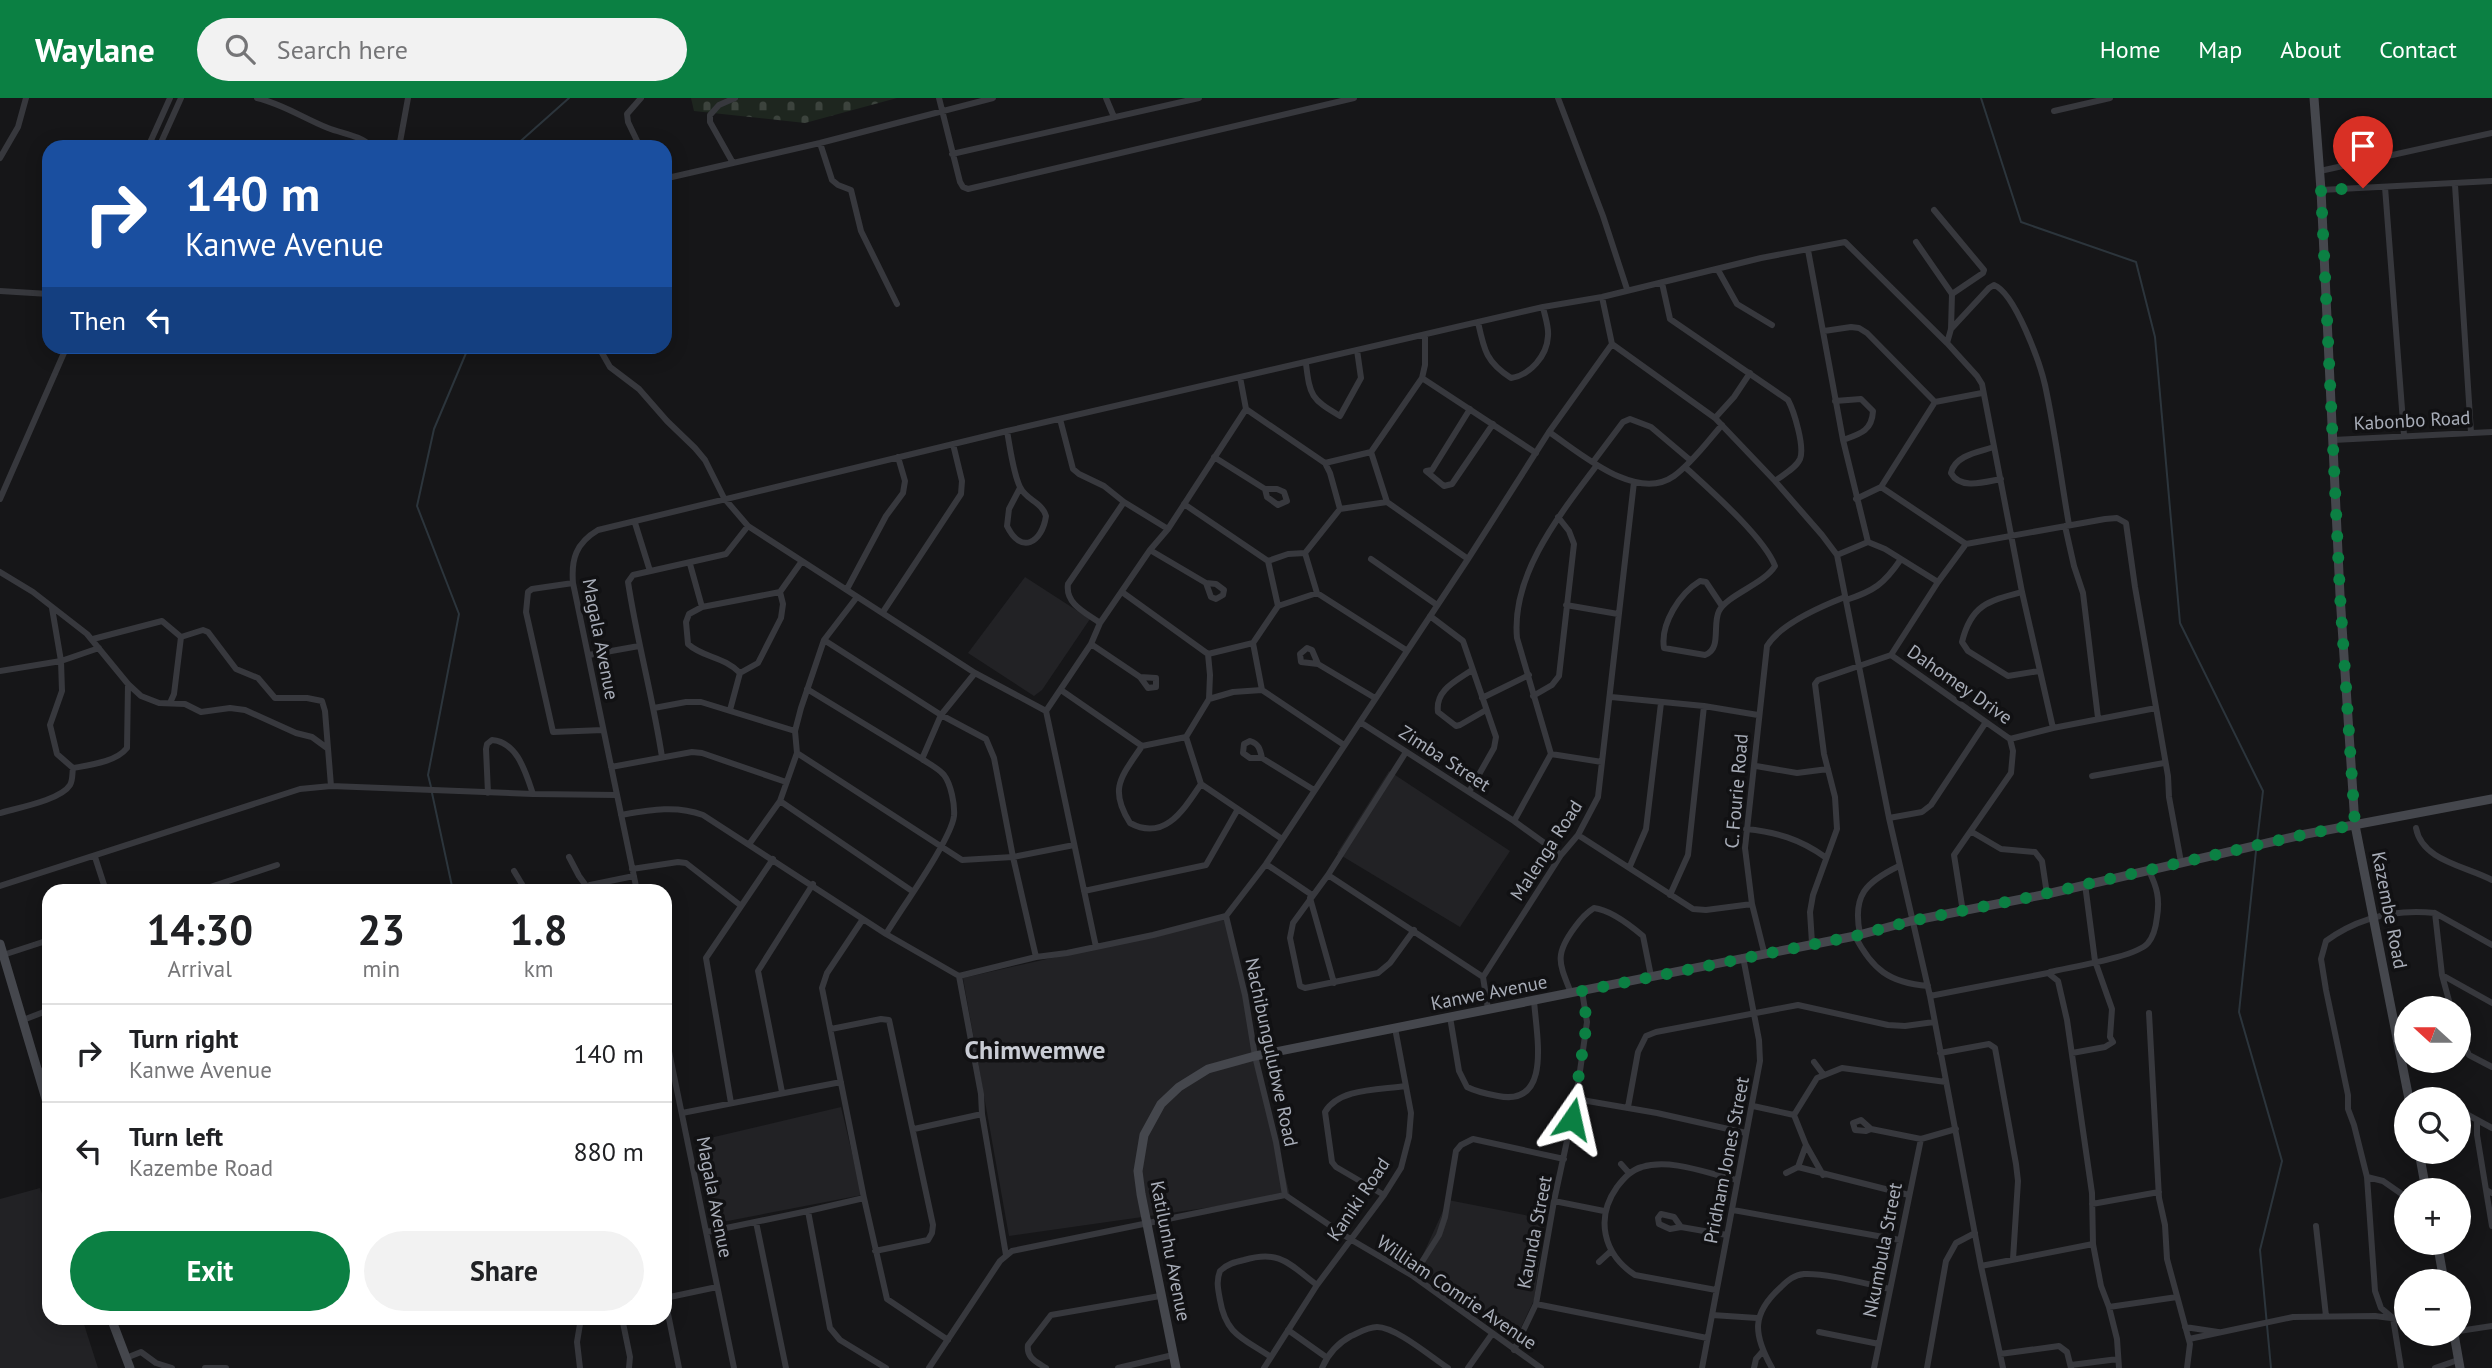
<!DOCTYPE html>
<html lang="en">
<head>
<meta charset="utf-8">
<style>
  :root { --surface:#fff; --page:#f2f2f2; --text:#202124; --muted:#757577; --line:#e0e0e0; --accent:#0b8043 }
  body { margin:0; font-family:"PT Sans",sans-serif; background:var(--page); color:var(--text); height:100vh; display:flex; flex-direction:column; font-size:26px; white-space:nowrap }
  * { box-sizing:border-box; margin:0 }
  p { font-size:23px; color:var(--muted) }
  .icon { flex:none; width:38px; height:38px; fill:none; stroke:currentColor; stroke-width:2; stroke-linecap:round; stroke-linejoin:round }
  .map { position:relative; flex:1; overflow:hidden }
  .drawer { position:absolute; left:42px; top:786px; width:630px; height:441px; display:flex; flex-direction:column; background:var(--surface); border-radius:21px; box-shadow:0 4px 18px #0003 }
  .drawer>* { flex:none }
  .hud { position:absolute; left:42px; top:42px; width:630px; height:214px; border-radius:21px; box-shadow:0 4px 18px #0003; background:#1a4fa0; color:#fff; overflow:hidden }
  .needle { width:46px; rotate:291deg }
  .fabs { position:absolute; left:2394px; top:898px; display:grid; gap:14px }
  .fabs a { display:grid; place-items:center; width:77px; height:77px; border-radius:50%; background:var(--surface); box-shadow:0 4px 18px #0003; font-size:35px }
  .pin { position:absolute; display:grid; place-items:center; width:60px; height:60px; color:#fff; margin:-72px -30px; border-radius:50% 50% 50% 0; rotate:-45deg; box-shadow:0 0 7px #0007 }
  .pin .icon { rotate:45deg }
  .me { position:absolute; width:77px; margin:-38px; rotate:11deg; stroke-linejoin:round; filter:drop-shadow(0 0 5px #0008) }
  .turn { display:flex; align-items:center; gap:24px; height:147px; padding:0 28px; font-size:32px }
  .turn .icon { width:91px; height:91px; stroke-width:2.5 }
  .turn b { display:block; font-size:49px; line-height:60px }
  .then { display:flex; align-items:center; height:66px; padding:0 28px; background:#0003; gap:14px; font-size:26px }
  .eta { display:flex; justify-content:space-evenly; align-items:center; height:119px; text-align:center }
  .eta b { font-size:42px; font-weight:800; line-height:49px }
  .cta { display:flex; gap:14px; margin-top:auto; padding:14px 28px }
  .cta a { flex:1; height:80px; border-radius:42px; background:var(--accent); color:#fff; font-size:28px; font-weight:800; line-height:80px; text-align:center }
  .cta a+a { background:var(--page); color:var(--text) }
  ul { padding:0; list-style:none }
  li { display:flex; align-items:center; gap:21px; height:98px; padding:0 28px; border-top:2px solid var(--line) }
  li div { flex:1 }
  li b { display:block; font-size:26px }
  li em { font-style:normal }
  header { display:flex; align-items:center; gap:42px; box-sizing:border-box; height:98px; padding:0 35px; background:var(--accent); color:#fff }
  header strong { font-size:33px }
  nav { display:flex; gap:38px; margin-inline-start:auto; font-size:24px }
  .search { width:490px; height:63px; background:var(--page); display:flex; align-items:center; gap:18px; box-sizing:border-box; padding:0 24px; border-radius:38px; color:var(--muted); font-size:26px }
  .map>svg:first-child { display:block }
</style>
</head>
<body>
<header>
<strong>Waylane</strong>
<div class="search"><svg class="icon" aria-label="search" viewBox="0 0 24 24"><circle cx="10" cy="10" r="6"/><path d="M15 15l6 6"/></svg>Search here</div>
<nav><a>Home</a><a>Map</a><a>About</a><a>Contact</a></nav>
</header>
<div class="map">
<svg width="2492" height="1270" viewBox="0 0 2492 1270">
  <defs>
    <pattern id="cemetery-stones" width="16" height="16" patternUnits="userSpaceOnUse" patternTransform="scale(1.75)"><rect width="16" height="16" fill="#1e261f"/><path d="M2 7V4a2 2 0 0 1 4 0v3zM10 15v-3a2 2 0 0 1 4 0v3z" fill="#3c433d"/></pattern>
  </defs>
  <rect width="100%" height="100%" fill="#161618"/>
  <path fill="#222225" d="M1025,479L1090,521L1042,592L1034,598L968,555Z
    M1389,673L1510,753L1460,829L1337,755Z
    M1225,821L1290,1098L1009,1138L963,880Z
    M841,1009L862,1097L712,1126L697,1043Z
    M40,1090L49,1118V1220H82L98,1270H0V1101Z
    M1448,1102L1545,1121L1534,1202L1516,1240L1493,1228L1416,1172Z"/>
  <path fill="url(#cemetery-stones)" d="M691,0H897L805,25L694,13Z"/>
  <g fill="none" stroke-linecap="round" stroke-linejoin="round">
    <path stroke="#2c353c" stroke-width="2" d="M1981,0L2021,124L2136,164L2155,239L2180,525L2263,693L2257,744
      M514,49L569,0
      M431,689L428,677L459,516L417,408L434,331L469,248
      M432,695L453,793
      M2256,753L2239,914L2282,1063L2260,1152L2271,1270"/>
    <path stroke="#37383d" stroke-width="6" d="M257,0C283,6 303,20 328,30C343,36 360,37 372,49
      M939,0L960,84L963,89L968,91L1354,0
      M1106,0L1114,19
      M1558,0L1603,118L1627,191
      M2054,13L2110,0
      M820,45L832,82L838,87L851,92L861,133L897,206
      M148,49L170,0
      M159,49L181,0
      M394,49L400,44L408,0
      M640,49L628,24L627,16L641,0
      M952,56L1199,0
      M0,60L18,29L26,0
      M733,65L710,24V17L719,7L735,0
      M2320,73L2492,35
      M665,76L672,79L820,45L993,0
      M2455,87L2471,335
      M2385,89L2404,337
      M2321,92L2492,83
      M1934,112L1984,172L1983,175L1952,196
      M1916,144L1952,196L1951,231L1947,245
      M1808,152L1843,342L1868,444L1837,457
      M1718,172L1737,206L1772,227
      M1662,185L1670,221L1788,302C1794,313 1805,349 1800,361C1796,370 1783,377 1775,383
      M0,193L49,196
      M1602,199L1612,246
      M1478,224C1484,252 1486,264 1511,280C1530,277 1547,258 1548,238C1549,229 1545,219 1543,209
      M1951,231L1989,190L1994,187C2015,195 2040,265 2045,287C2055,333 2061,381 2069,427
      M1824,233L1851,229L1859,230L1867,235L1935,304
      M598,248L610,269L639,291L667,323L695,350L705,362L724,400L748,428L975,575L1046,613
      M1306,266C1310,298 1311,301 1340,318L1361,280L1357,252
      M1422,280L1536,355
      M1835,303L1861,301L1873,313C1872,333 1860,336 1843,342
      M1246,311L1325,365L1330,375L1340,411
      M1470,311L1432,372L1426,373L1444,388L1452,386L1493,326
      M1715,320L1734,299L1750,275
      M1060,321L1073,371L1079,376L1104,388L1124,404L1168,431
      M1007,333C1010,349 1013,375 1020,389C1026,402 1042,404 1046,418C1042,445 1021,457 1007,428L1009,411L1020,390
      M1549,334C1579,354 1636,405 1674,378C1692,365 1707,344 1722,327
      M2333,342L2492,334
      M1994,349C1979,354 1955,357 1951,375C1960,392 1985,384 2001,381
      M1371,354L1387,404L1468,461
      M1214,359L1265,391H1277L1284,394L1287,403L1278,407L1267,399L1265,391
      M1593,364L1623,324L1630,321L1651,329L1690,362
      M1325,365L1371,354L1422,280L1425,267V238
      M1685,369C1709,391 1764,439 1775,468C1764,486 1727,497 1719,513C1712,527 1722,551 1705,557L1664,550C1660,526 1680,495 1700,483L1706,484L1722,508
      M1881,389L1966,446
      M0,401L67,248
      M1856,401L1881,389L1935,304L1982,295
      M1184,406L1268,463L1278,508
      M635,425L650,473
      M2065,428L2074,468L2083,495L2098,620
      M1868,444L1885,451L1938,484
      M1150,452L1206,485L1216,486L1224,492L1223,497L1216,501L1211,499L1206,485
      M1305,455L1317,495L1406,552
      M1371,461L1437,507
      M1268,463L1288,456L1305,455L1340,411L1387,404
      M690,466L702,509
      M0,474L33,494L87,536L128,586L141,598L159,605L185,606L201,614L230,610L245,612L296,635L312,639L327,650
      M573,485L532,491L528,494L526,514L553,634L603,632
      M847,491L886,418L903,395L905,383L898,359
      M1122,494L1208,556L1210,577L1209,601L1186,639L1142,648C1122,678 1108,690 1130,725C1165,744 1184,711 1201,686
      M2022,494C1988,503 1971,507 1962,544L1968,553L2008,578L2039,573
      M1846,502C1874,493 1884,486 1901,461
      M1566,507L1618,516
      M883,514L961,396L962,383L953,346
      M1430,518L1463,543L1496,639L1494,650L1469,694
      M1100,525C1086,515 1065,506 1068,486L1124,404
      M181,539L203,532L208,534L236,571L258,580L275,600H307L322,603L325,613L331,688
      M93,541L162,523L181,539L174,596L170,605
      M824,542L941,617L986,641L994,660L1013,759L1036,859
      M1253,545L1262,592
      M1091,546L1140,579L1148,590L1156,589V580L1140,579
      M1208,556L1253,545L1278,508L1317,495
      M589,557L639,548
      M1891,557L2010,641
      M1318,566L1312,552L1307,550L1300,556L1301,564L1318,566L1375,600
      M1472,572C1456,583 1435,592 1438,614L1456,628L1460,627L1486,612
      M0,573L61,563L99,550
      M740,575C724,558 703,560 688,546L686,524L689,516L702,509L780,494L802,463
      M740,575L758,565L781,520L783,506L780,494
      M807,591L922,661C929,666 938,670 944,677C951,686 955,707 954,718C951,742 901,811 886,836
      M1061,592L1142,648
      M1533,598L1552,587L1559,578L1574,446L1569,433L1558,419
      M1611,599L1704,608L1758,617
      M1482,600L1529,577
      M1209,601L1233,594L1262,592L1344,647
      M654,610L686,604H701L795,633
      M730,612L740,575
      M1360,624L1514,723
      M2053,630L2156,610
      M1186,639L1201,686L1282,741
      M1406,654L1328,777L1293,825L1290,840L1300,888L1305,890L1378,875L1390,865L1414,832
      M797,655L962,762L1013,759L1074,747
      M1551,656L1602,664
      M662,659C653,600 637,543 628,484L633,477L726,456L748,428
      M1262,660C1260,651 1259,646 1250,643L1244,646L1243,655L1250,660H1262L1314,692
      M922,661L941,617L975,575
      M1756,668L1797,675L1828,671
      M611,669L692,654L702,655L786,684
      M73,670C90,667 116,664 127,650L128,586
      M2092,678L2164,665
      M488,695L486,651L487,646L492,642C518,644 526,676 533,696
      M780,703L912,793
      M0,715C17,710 61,702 70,687C73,682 72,676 73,670L57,656L50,627L62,593L61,563L52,510
      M621,717C650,712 676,707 703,717L886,836L959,878L1036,859L1067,855L1153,837L1226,818L1266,766L1468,461L1549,334L1612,246L1715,320L1775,383L1822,437L1837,457L1889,720L1930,898L1981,1168L2003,1270
      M1889,720L1922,714L1931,707L1986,624
      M2416,730C2422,763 2466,768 2492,782
      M1746,731C1776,734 1800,741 1825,759
      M1972,734L2001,751L2035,754L2042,763L2047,796
      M1578,737L1693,811L1706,812L1752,806
      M750,745L780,703L797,655L795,633L801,610L824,542L857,499
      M1561,757L1514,723L1551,656L1517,540C1511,476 1561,415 1597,367
      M95,759L106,793
      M569,759L579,778L587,789
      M1266,766L1312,797
      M1630,768L1646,731L1661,605
      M632,771L678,764L686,765L740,807
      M514,773L526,793
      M1328,777L1483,879
      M0,788L300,691L331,688L533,696L617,697
      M198,793L277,767
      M584,793L590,787L634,778
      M637,793L573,485C571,461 576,445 598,432L1007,333L1543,209L1602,199L1761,160L1845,144L1947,245L1977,278L1982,286L2022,494L2053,630L2010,641L2013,653L2011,675L1954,757L1963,814
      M1084,793L1206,767L1238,711
      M1670,797L1688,757L1704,608
      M1310,800L1334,885
      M2435,815L2492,847
      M1226,818L1245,897L1255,958L1276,1044L1285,1097
      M863,821L827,875L822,890L864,1100L887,1201L948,1242
      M1860,836C1852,797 1866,784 1899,768
      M1855,838C1872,871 1889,885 1928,888
      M1812,845L1810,814L1813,797L1837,731L1835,699L1824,656L1815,586L1818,582L1891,557L1938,484L1966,446L2105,421L2117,420L2126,425L2135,489L2168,678L2169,699L2181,764
      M1096,849L1046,613L1091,546L1100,525L1150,452L1168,431L1246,311L1240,279
      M1764,854L1752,806L1745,750L1767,548C1780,526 1822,508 1845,499
      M3,857L49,842
      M2050,874C2070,869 2137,859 2148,845C2154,838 2156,828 2157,819C2160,801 2157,789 2149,773
      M2442,877L2451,910
      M959,878L981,996L982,1016L1006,1157
      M1571,895C1559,865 1554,857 1575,829C1580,822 1586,815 1594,810C1611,812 1630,827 1643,838L1651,878
      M1930,898L2048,875L2058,883L2067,922L2092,1095L2093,1146L2101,1188L2109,1209L2117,1241L2119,1270
      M1488,911L1483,879L1561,757L1578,737L1598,699L1634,384
      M2149,915L2159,1100L2165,1127L2167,1161L2190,1246L2187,1270
      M1450,919L1459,973L1467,989C1477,994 1487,996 1498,998C1553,1009 1536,936 1534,902
      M23,922L49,912
      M831,931L881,921L889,922L933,1127L932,1135L928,1142L875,1153
      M665,934L734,1270
      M2459,935L2469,957L2492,969
      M1940,955L1989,946L1995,950L2016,1066L2018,1083L2013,1161
      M2072,955L2105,949L2113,944L2110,939L2112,911L2095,863L2085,786
      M1814,964L1823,976
      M38,974L49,971
      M782,994L758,873L813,786
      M1576,1001L1657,1015L1746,1035
      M731,1005L706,860L773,761
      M1753,1008L1794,1017
      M1628,1009L1638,954L1646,938L1656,934L1798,907L1888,927L1905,928L1934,924
      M2459,1012L2492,1030
      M682,1015L841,984
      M2477,1023V1037L2486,1092L2492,1095
      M914,1031L982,1016
      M1871,1031L1861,1022L1853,1025L1855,1032L1866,1033L1871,1031L1921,1041L1956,1031
      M1621,1066L1629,1075
      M1798,1069L1909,1097
      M1786,1075L1798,1069L1806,1047
      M1823,1077L1806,1047L1794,1017L1817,980L1842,970L1946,984
      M2367,1079L2383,1083L2406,1099
      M2486,1092L2492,1128
      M1285,1097L1350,1141L1413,1178L1541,1270
      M1384,1097L1336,1069L1332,1064L1325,1014C1339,990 1380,992 1405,988
      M864,1100L808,1113L830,1230L840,1242L886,1270
      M1554,1103L1604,1113
      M2092,1106L2159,1094
      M1733,1112L1900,1142
      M756,1124L786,1270
      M2316,1128L2326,1218
      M1681,1129L1674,1119L1661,1116L1658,1120L1659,1126L1670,1131L1681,1129L1727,1137
      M707,1134L808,1113
      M1599,1164L1611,1153
      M1981,1168L2093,1146
      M1413,1178L1439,1137L1445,1119L1456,1053L1461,1047L1473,1041L1564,1061
      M1716,1192L1635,1177C1603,1156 1595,1120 1617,1089C1624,1080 1631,1072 1642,1069C1671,1060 1709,1076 1737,1082
      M665,1200L717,1189
      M665,1201L679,1270
      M1536,1206L1707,1240
      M2109,1209L2177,1199
      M1712,1217L1757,1220
      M622,1220L630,1259L629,1270
      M2185,1229L2218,1234
      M1288,1232L1326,1259
      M2459,1233L2492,1228
      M1819,1234L1879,1246
      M2189,1241L2293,1219L2375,1218L2406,1222
      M1514,1252L1536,1206L1554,1103L1576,1001L1587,924L1582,893
      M2000,1256L2059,1248L2067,1254L2071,1270
      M1271,1259C1243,1240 1226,1237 1220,1202C1218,1191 1216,1183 1220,1173C1227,1166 1235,1164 1244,1162C1281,1151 1290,1167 1317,1187
      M126,1260L141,1254L156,1265L172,1270
      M2071,1267L2118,1261
      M205,1270H226
      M580,1270L577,1244L581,1220
      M929,1270L1000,1163L1012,1153L1285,1097
      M1046,1270C1037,1264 1026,1260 1028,1247L1051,1217L1160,1198
      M1118,1270L1173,1257
      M1264,1270L1317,1187L1384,1097L1401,1070L1409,1039L1411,1015L1395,930
      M1322,1270C1328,1256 1338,1245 1351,1238C1358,1235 1368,1229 1377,1229C1396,1229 1431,1259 1448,1270
      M1468,1270L1492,1236
      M1702,1270L1760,963L1759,942L1743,859
      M1754,1270L1756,1261L1763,1253
      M1772,1270C1753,1236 1751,1216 1781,1189C1788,1182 1794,1177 1804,1176C1828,1175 1866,1186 1890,1191
      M1874,1270L1921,1041
      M1927,1270L1946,1163L1956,1145L1975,1135
      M2401,1270L2393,1220L2381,1210L2375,1193L2367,1079L2354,1027L2348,1011V997L2326,892L2321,861L2326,843C2359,819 2396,811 2435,815L2442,877L2492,905
      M2435,1270L2458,1262"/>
    <path stroke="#45474d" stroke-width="9" d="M2314,0L2321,92L2340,497L2355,727L2409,1001
      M0,846L49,1011
      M2419,1054L2426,1092
      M2437,1144L2444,1183
      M111,1220L130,1270
      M2454,1236L2460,1270
      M1176,1270L1141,1096L1138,1073L1144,1037L1161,1006L1179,989L1208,971L1255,958L1855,838L1911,823L2047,796L2306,736L2492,701"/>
  </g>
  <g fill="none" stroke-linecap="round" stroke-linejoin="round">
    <path stroke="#0b8043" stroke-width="12" stroke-dasharray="0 21.6" d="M1572,1021L1587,924L1582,893L1855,838L1911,823L2026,800L2306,736L2355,727L2340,497L2321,92L2363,90"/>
  </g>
  <g text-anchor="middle" stroke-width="7" stroke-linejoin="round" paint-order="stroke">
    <g font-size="19" fill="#a8adb8" stroke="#111113">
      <text transform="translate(2412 322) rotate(-3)" y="7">Kabonbo Road</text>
      <text transform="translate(601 541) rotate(79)" y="7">Magala Avenue</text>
      <text transform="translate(1960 586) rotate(35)" y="7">Dahomey Drive</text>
      <text transform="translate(1445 660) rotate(33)" y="7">Zimba Street</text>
      <text transform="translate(1736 693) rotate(-85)" y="7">C. Fourie Road</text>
      <text transform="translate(1546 752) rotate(-57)" y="7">Malenga Road</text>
      <text transform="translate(2390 812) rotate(79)" y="7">Kazembe Road</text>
      <text transform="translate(1489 894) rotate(-11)" y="7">Kanwe Avenue</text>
      <text transform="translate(1272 954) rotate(78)" y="7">Nachibungulubwe Road</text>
      <text transform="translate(1726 1062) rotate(-79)" y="7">Pridham Jones Street</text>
      <text transform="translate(715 1099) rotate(79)" y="7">Magala Avenue</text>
      <text transform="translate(1358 1101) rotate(-56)" y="7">Kaniki Road</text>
      <text transform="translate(1534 1134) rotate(-79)" y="7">Kaunda Street</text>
      <text transform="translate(1882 1152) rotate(-79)" y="7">Nkumbula Street</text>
      <text transform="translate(1171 1153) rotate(79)" y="7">Katilunhu Avenue</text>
      <text transform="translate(1457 1194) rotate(34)" y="7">William Comrie Avenue</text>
    </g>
    <g font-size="26" font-weight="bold" fill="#c9ccd4" stroke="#111113">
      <text x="1035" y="961">Chimwemwe</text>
    </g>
  </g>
</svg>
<div class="fabs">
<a><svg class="needle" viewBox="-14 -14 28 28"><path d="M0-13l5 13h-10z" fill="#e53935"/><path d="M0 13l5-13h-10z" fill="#757577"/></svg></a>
<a><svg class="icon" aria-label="search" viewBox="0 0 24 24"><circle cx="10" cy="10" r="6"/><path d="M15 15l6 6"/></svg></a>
<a>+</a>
<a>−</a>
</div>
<div class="pin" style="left:2363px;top:90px;background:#d93025"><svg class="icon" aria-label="arrive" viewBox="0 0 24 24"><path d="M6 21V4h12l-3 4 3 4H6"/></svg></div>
<svg class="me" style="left:1572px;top:1021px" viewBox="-20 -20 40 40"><path d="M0-17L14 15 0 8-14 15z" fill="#0b8043" stroke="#fff" stroke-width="4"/></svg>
<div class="hud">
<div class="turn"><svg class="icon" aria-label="right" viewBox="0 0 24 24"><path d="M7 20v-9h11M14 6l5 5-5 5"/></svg><div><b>140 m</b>Kanwe Avenue</div></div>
<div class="then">Then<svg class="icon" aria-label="left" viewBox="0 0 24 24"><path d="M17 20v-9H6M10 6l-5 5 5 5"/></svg></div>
</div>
<section class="drawer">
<div class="eta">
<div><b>14:30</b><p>Arrival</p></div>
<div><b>23</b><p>min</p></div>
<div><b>1.8</b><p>km</p></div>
</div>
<ul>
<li><svg class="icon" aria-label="right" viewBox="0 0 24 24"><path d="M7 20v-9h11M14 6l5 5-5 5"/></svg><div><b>Turn right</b><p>Kanwe Avenue</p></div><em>140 m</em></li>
<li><svg class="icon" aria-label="left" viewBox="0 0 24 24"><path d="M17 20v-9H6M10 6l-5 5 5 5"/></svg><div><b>Turn left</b><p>Kazembe Road</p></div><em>880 m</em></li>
</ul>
<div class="cta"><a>Exit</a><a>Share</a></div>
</section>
</div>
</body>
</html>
